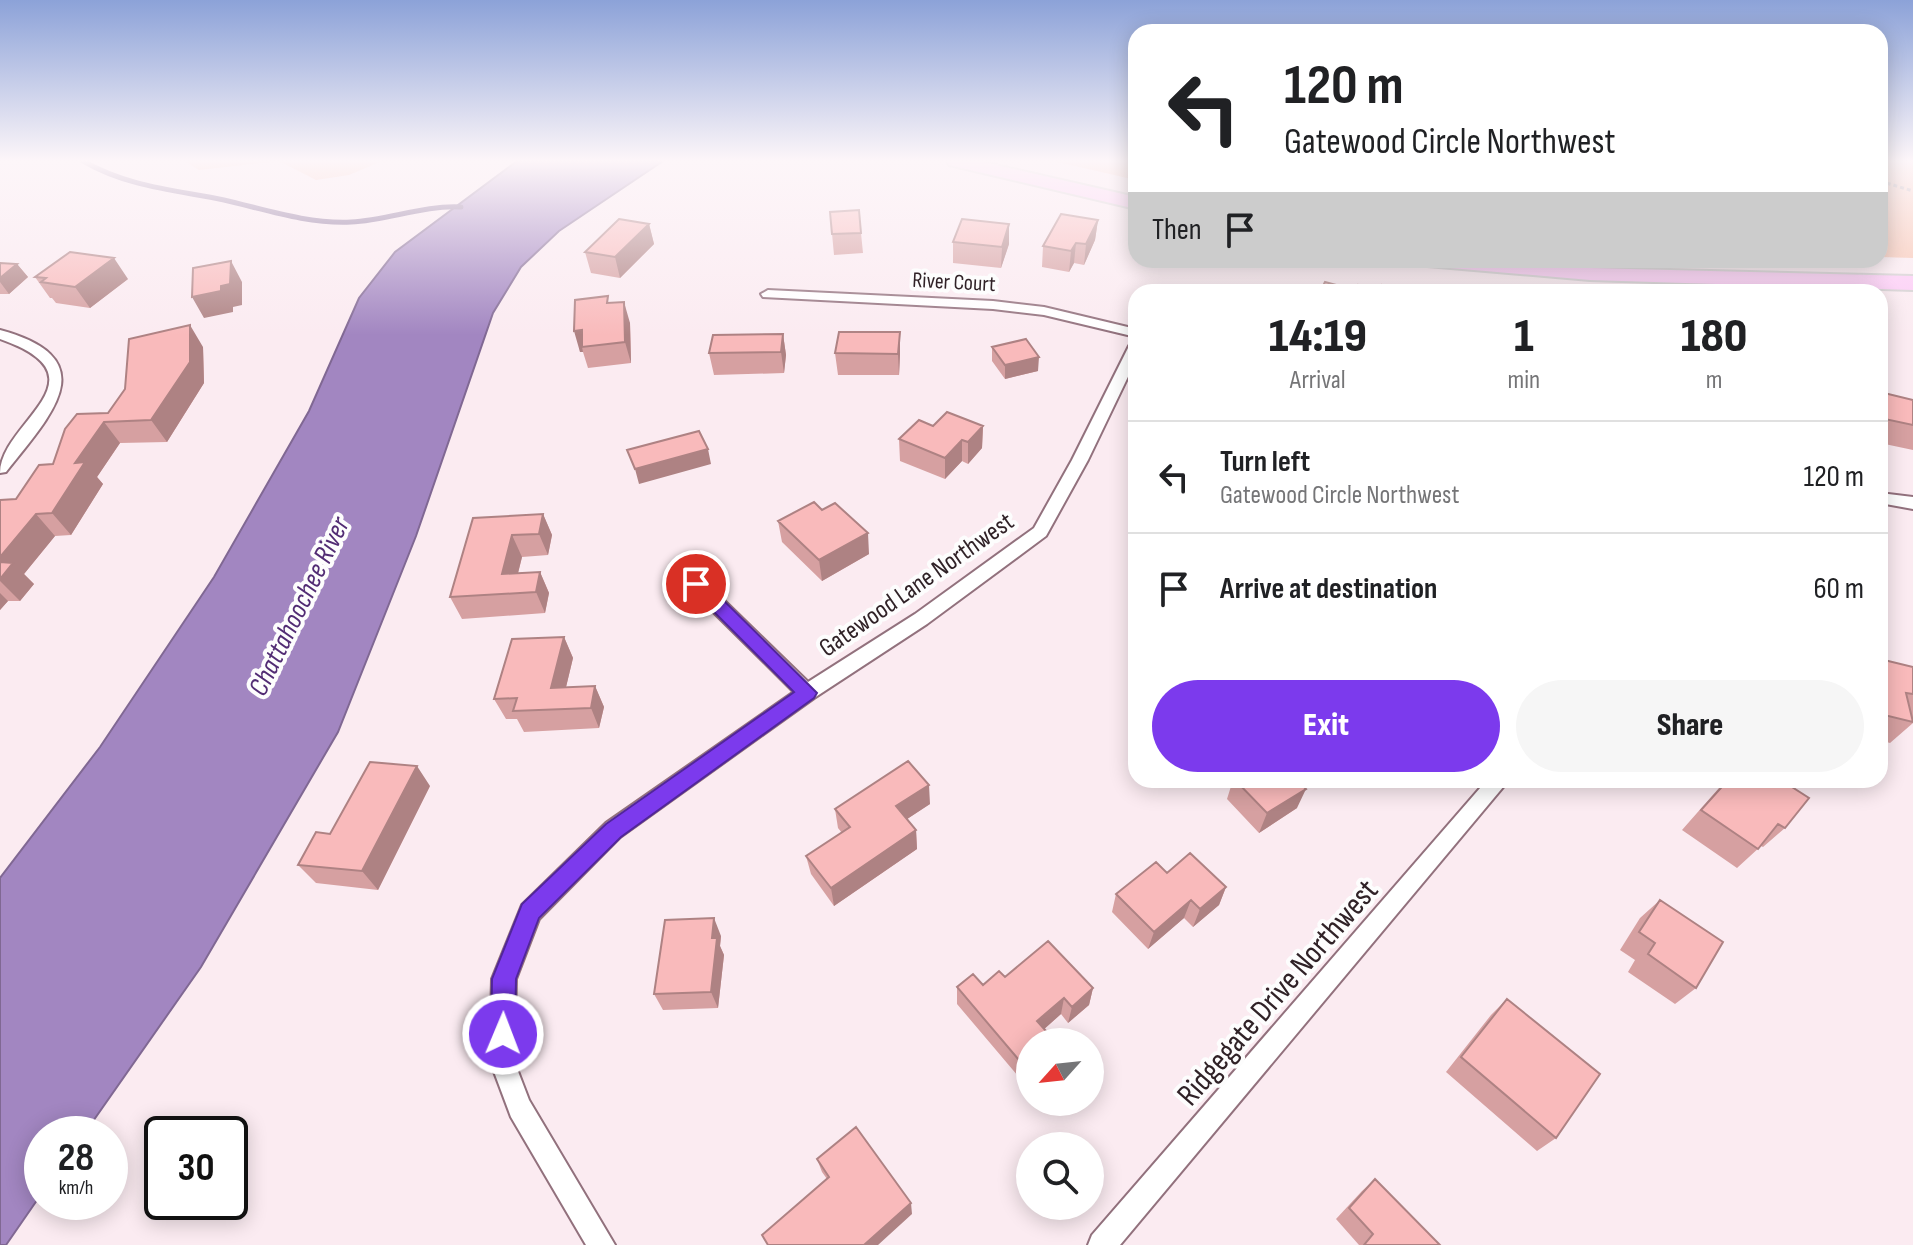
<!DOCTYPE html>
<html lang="en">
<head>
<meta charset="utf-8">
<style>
  :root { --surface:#fff; --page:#f6f6f6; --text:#202124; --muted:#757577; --line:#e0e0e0; --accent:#7c3aed }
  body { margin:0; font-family:"Sofia Sans Condensed",sans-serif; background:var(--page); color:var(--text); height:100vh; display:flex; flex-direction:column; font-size:30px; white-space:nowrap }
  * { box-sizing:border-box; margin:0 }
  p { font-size:26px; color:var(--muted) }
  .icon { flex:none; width:44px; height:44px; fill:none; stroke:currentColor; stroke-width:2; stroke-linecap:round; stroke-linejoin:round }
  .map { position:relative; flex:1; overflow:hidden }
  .details { position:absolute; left:1128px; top:284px; width:760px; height:504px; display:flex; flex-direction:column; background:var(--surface); border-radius:24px; box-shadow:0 4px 20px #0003 }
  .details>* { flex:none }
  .hud { position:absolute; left:1128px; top:24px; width:760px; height:244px; border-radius:24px; box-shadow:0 4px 20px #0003; background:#fff; color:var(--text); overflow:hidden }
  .needle { width:52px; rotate:243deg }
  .buttons { position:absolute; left:1016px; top:1028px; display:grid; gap:16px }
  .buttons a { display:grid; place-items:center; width:88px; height:88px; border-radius:50%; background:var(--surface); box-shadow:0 4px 20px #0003; font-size:40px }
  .speed { position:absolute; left:24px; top:1116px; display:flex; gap:16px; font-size:40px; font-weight:700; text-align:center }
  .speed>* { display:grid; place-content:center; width:104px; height:104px; border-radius:50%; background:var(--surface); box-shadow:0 4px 20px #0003; line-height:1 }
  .speed small { font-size:20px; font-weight:400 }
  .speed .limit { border:4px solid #111; border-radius:12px; background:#fff; color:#111 }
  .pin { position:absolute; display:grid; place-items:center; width:68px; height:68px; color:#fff; margin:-34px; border:4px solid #fff; border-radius:50%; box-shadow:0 2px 8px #0007 }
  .me { position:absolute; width:88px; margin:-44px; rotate:1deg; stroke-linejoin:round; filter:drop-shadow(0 0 6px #0008) }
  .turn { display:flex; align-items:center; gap:28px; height:168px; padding:0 24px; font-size:36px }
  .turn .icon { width:104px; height:104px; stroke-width:2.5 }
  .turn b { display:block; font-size:56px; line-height:68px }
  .then { display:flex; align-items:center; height:76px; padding:0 24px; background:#0003; gap:16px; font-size:30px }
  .eta { display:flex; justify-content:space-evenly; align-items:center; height:136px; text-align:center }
  .eta b { font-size:48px; font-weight:800; line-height:56px }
  .cta { display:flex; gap:16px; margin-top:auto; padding:16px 24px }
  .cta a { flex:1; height:92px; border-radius:48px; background:var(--accent); color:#fff; font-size:32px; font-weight:800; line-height:92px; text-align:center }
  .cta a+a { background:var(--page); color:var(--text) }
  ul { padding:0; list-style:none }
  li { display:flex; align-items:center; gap:24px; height:112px; padding:0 24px; border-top:2px solid var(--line) }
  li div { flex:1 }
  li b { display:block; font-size:30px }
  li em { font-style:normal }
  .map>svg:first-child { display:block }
</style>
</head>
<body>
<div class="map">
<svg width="1913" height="1245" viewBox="0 0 1913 1245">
  <rect width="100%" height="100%" fill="#fbebf1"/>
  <path fill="#f7c2ad" d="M185,161H407L380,162L349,175L316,180L279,161L199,170Z
    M1050,161H1136V180L1053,161Z
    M1880,161H1913V258L1880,257Z"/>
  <path fill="#a286c1" stroke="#806893" stroke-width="2" d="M517,161H663L559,231L521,267L493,313L416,536L338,732L201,967L84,1134H42V1193L6,1245H0V878L100,747L214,577L309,411L359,298L395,252Z"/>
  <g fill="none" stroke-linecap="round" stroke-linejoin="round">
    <path stroke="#806893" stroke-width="5" d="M83,161C128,187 175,190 224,200C267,210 308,224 351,222C389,220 423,205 461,207"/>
    <g stroke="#92717d" stroke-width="4">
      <path id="minor" d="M768,290L993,301L1044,307L1136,329V337L1044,315L993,309L763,297L761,294Z
        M0,330C107,359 51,415 6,472L0,473C0,422 111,378 0,339Z
        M1136,342V360L1088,460L1046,536L927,624L814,698L620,837L539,919L516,979L514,1061L529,1100L615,1245H586L511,1117L490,1061L492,979L522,905L606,823L794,692L690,589L687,584L690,579H702L808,682L915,614L1034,528L1072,460L1129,346Z
        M1880,493L1913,497V509L1880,503Z
        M1487,780H1509L1120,1245H1088L1092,1235Z"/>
    </g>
    <g stroke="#d1cecf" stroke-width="4">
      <path id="trunk" d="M947,161H979L1136,197V209L949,165Z
        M1416,260H1501L1590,268L1913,276V290L1590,280L1427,266Z"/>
    </g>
    <path stroke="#a4959a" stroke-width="3" stroke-dasharray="4 3" stroke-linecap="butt" d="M1880,181L1913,191"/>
    <use href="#minor" fill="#fff" fill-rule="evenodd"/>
    <use href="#trunk" fill="#fccaf6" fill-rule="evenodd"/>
  </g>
  <path fill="#d6a0a1" d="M830,212L861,233L863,253L834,255Z
    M1098,220L1095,240L1084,265L1074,263L1069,272L1042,267L1043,246Z
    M649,224L654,244L620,278L591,273L585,252Z
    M1009,224V244L1001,268L953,263V242Z
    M0,263L17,264L28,277L9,294H0Z
    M35,277L128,279L90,308L56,303L52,298H50Z
    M575,300L610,303L630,323L631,363L588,368L583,352H580Z
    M900,332V354L899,375H838L835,353Z
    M783,334L786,355L784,373L714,375L709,353Z
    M203,347L204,383L167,442L120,443L97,477L103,484L71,535L55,536L24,574L34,584L20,601H8L0,610V500L16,499L108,413Z
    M992,347L1038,371L1005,379L992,361Z
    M1880,392L1913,400V450L1880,443Z
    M933,426H983L982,448L968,464L962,461L945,479L900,461L899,439Z
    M543,514L552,535L548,555L522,557L518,573L540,572L549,593L545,613L462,619L450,597L473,518Z
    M778,521L869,554L822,581L782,542Z
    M564,637L573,658L566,687L595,686L604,707L599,728L524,732L517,719H506L494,699Z
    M1880,659L1913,667V723L1890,743L1880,740Z
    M1233,780H1297V808L1259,833L1227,799Z
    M1726,780H1781L1785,828L1763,847L1761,846L1737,868L1682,830Z
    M430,786L378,890L316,883L298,865L330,834Z
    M930,804L907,819L916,830L917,849L834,906L811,874L806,856L842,833L838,828L835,809Z
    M1167,873L1226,887L1219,905L1193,927L1184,918L1148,949L1112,912L1116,894Z
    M1660,900L1696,988L1675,1004L1628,972L1635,960L1620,950L1640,918Z
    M721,936L720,946L724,955L718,1008L663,1010L654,994Z
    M1005,977L1093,988L1089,1005L1068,1023L1061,1014L1030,1042L1029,1089L957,1004V987L983,985Z
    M1507,999L1556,1138L1537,1151L1446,1072L1491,1015Z
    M817,1159L912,1214L827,1179L822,1172Z
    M1375,1179L1440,1245H1359L1336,1219L1362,1191Z"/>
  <path fill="#ae8283" d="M1098,220L1095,240L1084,265L1086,244Z
    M649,224L654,244L620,278L615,257Z
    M1009,224V244L1001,268L1002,247Z
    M1076,243L1074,263L1069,272L1071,251Z
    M114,258L128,279L90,308L75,287Z
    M231,261L242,282V305L233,307V312L204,318L192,297L221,286Z
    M17,264L28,277L9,294L0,282V278Z
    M624,302L630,323L631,363L625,342Z
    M190,325L203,347L204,383L167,442L151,420Z
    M582,330V347L583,352H580L574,331Z
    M900,332V354L899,375L898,354Z
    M783,334L786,355L784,373L781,352Z
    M1039,357L1038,371L1005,379V365Z
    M104,422L120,443L97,477L103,484L71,535L52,513L75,463Z
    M983,426L982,448L968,464V442Z
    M962,440V461L945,479V458Z
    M708,449L711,464L639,484L635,469Z
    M36,514L55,536L24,574L34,584L20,601L0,581V557Z
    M543,514L552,535L548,555L539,534Z
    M868,533L869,554L822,581L819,560Z
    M512,535L522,557L513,593L502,574Z
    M540,572L549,593L545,613L536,592Z
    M0,593L8,601L0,610Z
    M564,637L573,658L561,708L551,688Z
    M595,686L604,707L599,728L591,708Z
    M417,766L430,786L378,890L362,871Z
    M929,785L930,804L898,825L896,806Z
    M1306,789L1297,808L1259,833L1267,813Z
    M916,830L917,849L834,906L831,888Z
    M1226,887L1219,905L1193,927L1200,909Z
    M1191,900L1184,918L1148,949L1154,932Z
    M714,918L721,936L720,946L724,955L718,1008L711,992L712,938Z
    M1093,988L1089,1005L1068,1023L1072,1007Z
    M1064,998L1061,1014L1035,1037L1037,1021Z
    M911,1203L912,1214L878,1245H864Z"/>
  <path fill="#f9babb" stroke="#ae8283" stroke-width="2" d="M859,210L861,233L832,234L830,212Z
    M1061,214L1098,220L1086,244L1076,243L1071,251L1043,246Z
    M619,219L649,224L615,257L585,252Z
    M962,219L1009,224L1002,247L953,242Z
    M70,252L114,258L75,287L41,282L46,278L35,277Z
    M231,261L230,284L221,286V291L192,297L193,268Z
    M0,263L17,264L0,278Z
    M1325,282L1355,290L1358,285L1380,290L1382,285L1400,290L1399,292H1320Z
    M608,296L607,303L624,302L625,342L582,347V330L574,331L575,300Z
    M190,325V362L151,420L104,422L75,463L85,462L52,513L36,514L0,557V500L16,499L39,465L53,464L65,429L77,414L108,413L125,389L129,339Z
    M839,332H900L898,354L835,353Z
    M783,334L781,352L709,353L713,335Z
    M1026,339L1039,357L1005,365L992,347Z
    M1880,392L1913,400V425L1880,418Z
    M947,412L983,426L968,442L962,440L945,458L899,439L919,420L933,426Z
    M699,431L708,449L635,469L627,450Z
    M814,502L822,510L835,503L868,533L819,560L778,521Z
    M543,514L539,534L512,535L502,574L540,572L536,592L450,597L473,518Z
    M0,562L13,563L0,579Z
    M564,637L551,688L595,686L591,708L513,711L517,698L494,699L512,639Z
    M1880,659L1913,667V694L1906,693L1913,722L1880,714Z
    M908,761L929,785L896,806L916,830L831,888L806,856L850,827L835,809Z
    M370,762L417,766L362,871L298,865L316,832L330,834Z
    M1235,780H1297L1306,789L1267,813Z
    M1728,780H1781L1809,798L1785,828L1778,824L1758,849L1701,810Z
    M1190,853L1226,887L1200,909L1191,900L1154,932L1116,894L1156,862L1167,873Z
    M1660,900L1723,942L1696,988L1648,954L1655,943L1639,932Z
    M714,918L712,938H717L711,992L654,994L665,920Z
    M1048,941L1093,988L1072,1007L1064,998L1037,1021L1056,1042H1030V1073L957,987L973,974L983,985L999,971L1005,977Z
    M1507,999L1600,1074L1556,1138L1461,1057Z
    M856,1127L911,1203L864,1245H768L762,1235L829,1177L817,1159Z
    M1375,1179L1440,1245H1364L1373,1234L1349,1208Z"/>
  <linearGradient id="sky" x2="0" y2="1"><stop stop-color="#8ca2d8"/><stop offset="0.48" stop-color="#fdf6f9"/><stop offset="1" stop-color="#fdf6f9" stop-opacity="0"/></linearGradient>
  <rect width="1913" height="335" fill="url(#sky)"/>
  <path fill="#7c3aed" stroke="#51269a" stroke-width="2" d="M696,577L702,579L817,693L814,698L621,837L539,918L516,979L515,1034L512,1042L503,1046L494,1042L491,1034L492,979L522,904L606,824L794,692L690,588L687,584Z"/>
  <g text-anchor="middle" stroke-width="8" stroke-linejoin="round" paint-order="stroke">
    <g font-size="22" fill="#302227" stroke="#fdfdfd">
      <text transform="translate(954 281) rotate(3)" y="8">River Court</text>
    </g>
    <g font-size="26" fill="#302227" stroke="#fdfdfd">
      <text transform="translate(916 584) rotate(-35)" y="9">Gatewood Lane Northwest</text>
    </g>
    <g font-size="28" font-style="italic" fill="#522c74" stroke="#fdfdfd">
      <text transform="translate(298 606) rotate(-64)" y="10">Chattahoochee River</text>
    </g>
    <g font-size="32" fill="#302227" stroke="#fdfdfd">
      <text transform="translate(1277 992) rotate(-49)" y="11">Ridgegate Drive Northwest</text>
    </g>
  </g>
</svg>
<div class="buttons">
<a><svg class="needle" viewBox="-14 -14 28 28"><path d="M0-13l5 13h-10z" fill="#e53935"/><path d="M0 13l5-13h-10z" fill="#757577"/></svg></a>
<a><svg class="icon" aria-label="search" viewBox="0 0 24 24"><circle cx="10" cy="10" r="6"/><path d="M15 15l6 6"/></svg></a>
</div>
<div class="speed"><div>28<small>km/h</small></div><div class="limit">30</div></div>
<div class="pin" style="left:696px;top:584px;background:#d93025"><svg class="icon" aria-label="arrive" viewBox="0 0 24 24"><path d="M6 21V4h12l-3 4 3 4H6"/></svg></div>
<svg class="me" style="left:503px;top:1034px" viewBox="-20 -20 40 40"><circle r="17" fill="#7c3aed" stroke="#fff" stroke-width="3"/><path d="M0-11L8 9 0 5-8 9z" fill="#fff"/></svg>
<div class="hud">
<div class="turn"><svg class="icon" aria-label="left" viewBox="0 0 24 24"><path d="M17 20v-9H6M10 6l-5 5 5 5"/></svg><div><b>120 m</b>Gatewood Circle Northwest</div></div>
<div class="then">Then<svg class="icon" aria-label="arrive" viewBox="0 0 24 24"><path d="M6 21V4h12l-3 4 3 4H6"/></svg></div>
</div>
<section class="details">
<div class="eta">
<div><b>14:19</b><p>Arrival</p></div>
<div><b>1</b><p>min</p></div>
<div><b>180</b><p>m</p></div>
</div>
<ul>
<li><svg class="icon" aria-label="left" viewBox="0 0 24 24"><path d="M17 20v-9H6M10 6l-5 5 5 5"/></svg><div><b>Turn left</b><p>Gatewood Circle Northwest</p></div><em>120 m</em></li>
<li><svg class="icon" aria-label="arrive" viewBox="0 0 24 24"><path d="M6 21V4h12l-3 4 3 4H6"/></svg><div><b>Arrive at destination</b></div><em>60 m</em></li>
</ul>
<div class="cta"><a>Exit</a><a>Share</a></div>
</section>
</div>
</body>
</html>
